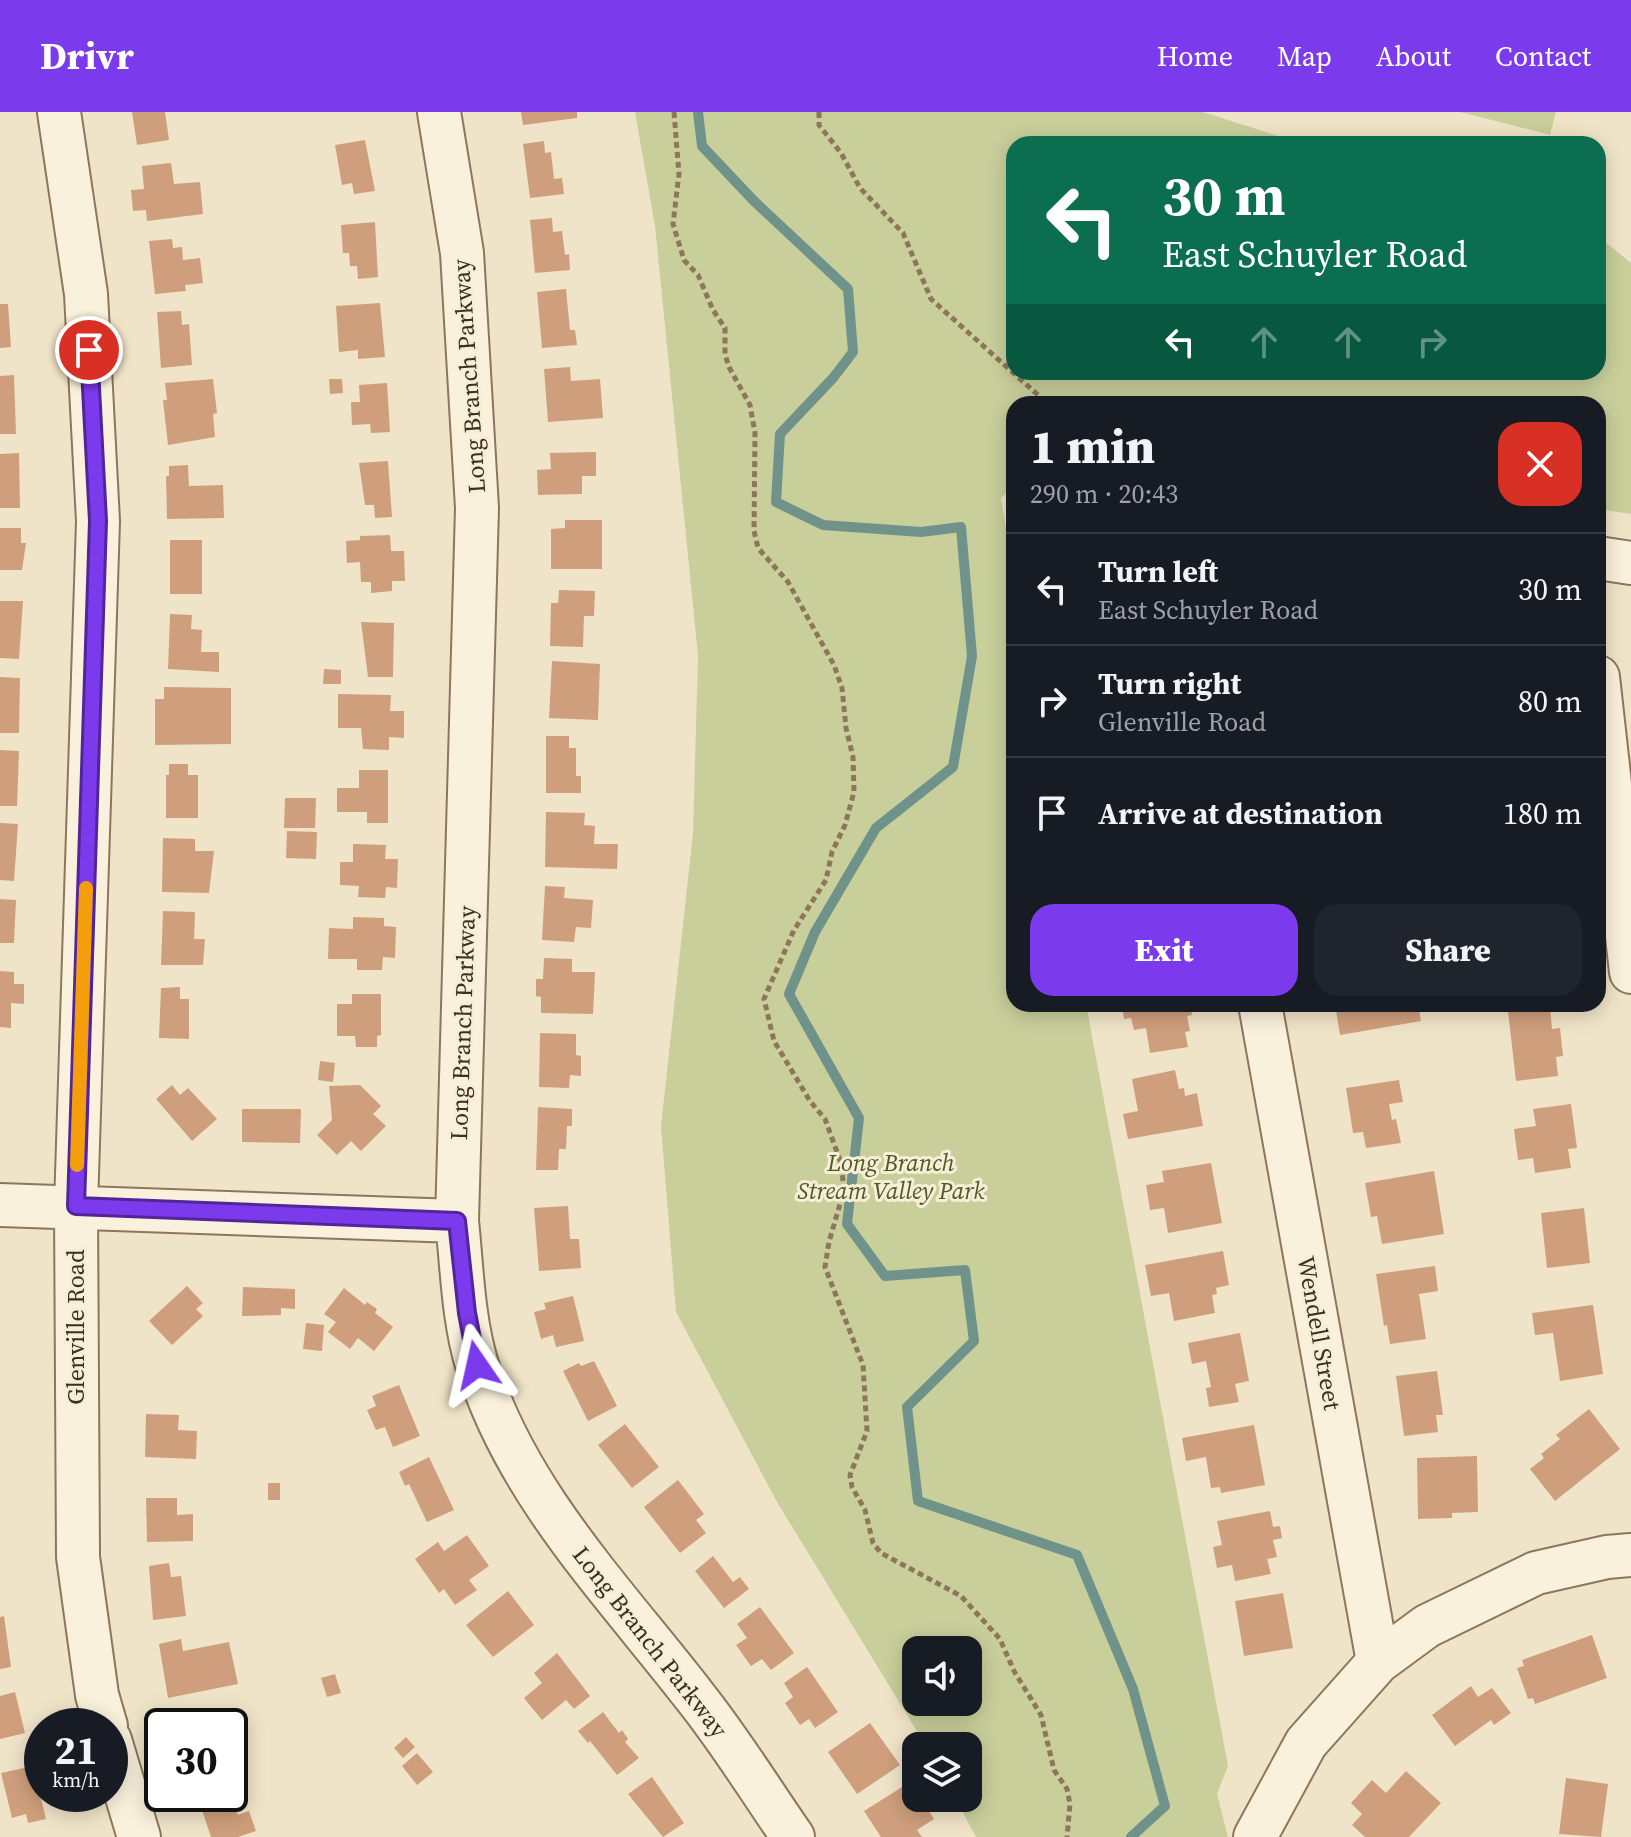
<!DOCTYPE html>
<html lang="en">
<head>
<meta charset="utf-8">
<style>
  :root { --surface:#171b24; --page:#20242c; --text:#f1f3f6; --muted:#9ea1a6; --line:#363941; --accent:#7c3aed }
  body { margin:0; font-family:"Source Serif 4",serif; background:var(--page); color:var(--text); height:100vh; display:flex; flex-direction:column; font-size:30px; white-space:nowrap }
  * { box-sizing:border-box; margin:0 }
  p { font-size:26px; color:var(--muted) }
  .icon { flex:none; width:44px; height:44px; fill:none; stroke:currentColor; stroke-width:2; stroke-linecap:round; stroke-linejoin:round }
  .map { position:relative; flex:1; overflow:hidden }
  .panel { position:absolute; left:1006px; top:284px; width:600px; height:616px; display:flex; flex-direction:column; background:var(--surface); border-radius:24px; box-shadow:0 4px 20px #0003 }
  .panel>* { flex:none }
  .top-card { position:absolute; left:1006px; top:24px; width:600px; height:244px; border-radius:24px; box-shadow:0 4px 20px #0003; background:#0b6e4f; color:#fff; overflow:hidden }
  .fabs { position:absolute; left:902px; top:1524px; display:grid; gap:16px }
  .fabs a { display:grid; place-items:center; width:80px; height:80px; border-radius:16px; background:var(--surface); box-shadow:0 4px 20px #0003; font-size:40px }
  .speed { position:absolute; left:24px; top:1596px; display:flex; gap:16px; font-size:40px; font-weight:700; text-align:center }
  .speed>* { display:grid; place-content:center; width:104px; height:104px; border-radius:50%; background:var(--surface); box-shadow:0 4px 20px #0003; line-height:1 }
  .speed small { font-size:20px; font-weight:400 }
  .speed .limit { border:4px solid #111; border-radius:12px; background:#fff; color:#111 }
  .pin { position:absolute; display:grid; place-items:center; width:68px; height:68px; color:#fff; margin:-34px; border:4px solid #fff; border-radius:50%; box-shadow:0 2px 8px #0007 }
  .me { position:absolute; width:88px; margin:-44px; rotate:349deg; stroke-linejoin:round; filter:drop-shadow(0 0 6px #0008) }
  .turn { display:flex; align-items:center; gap:28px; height:168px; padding:0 24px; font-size:36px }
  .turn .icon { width:104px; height:104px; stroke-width:2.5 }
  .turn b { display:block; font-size:56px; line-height:68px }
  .lanes { display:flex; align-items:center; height:76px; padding:0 24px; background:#0003; justify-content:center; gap:40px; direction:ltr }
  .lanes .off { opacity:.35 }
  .round { display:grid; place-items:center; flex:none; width:84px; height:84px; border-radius:24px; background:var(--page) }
  .summary { display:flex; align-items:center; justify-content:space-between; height:136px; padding:0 24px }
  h1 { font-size:48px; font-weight:800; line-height:60px }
  .cta { display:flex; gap:16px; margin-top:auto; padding:16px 24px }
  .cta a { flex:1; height:92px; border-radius:24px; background:var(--accent); color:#fff; font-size:32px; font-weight:800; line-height:92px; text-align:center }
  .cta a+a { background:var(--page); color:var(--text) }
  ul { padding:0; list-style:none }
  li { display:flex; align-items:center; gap:24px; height:112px; padding:0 24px; border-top:2px solid var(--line) }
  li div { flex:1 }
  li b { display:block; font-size:30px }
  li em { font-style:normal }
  header { display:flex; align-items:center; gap:48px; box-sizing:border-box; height:112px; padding:0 40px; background:var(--accent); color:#fff }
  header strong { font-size:38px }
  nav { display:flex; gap:44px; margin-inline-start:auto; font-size:28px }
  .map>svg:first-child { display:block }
</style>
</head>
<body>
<header>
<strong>Drivr</strong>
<nav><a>Home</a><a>Map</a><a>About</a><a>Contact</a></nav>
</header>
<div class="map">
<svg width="1631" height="1725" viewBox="0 0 1631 1725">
  <rect width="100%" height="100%" fill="#f0e4c8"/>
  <path fill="#c9cf9b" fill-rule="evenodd" d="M635,0H1203L1303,32H1014V260H1598V124L1631,151V402L1598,397V292H1014V374L1001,386L1014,466V892H1086L1228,1654L1217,1682L1228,1725H976L955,1686H968V1634H926L777,1390L676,1200L661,1014L693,721L698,544L655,114ZM916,1538H968V1590H916Z
    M1460,0H1556L1550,23Z"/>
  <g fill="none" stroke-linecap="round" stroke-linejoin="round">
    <path stroke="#6f938a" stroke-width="10" d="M698,0L702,34L754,89L848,177L853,240L833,266L780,322L776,390L823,413L921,420L961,415L972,544L953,655L876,716L815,820L789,882L859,1006L847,1112L885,1164L965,1158L974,1229L907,1295L918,1389L1077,1443L1133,1577L1165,1694L1131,1725"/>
  </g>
  <path fill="#cf9f7d" d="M132,0H165L169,28L137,33Z
    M521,0H577V6L523,13Z
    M365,28L375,79L354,82L352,71L342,73L335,33Z
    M544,29L545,41L551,40L554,67L562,66L564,82L530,86L523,32Z
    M171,51L174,72L200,70L203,102L147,109L146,98L133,99L131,78L144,77L142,54Z
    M552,106L553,120L562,119L565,143L569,142L570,158L535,161L530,108Z
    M375,110L378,165L358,167L357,154H350L349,141H343L341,113Z
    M172,127L173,136L182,135L183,148L200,146L203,171L185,173L186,179L155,182L149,129Z
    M566,177L570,218H575L577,233L542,236L537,180Z
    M380,191L385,245L358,247V238L339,240L336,194Z
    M0,192H8L11,235L0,236Z
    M181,199L182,213L189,212L192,253L161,256L157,200Z
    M570,255L571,269L600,267L603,306L548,310L544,257Z
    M14,263L16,322H0V264Z
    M213,267L217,301L213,302L215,325L168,333L163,288H167L165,271Z
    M329,267H342L343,281L330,282Z
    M387,271L390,320L371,321L370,312L352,313L351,290H360L359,273Z
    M596,340V364H582V382L538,383L537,358L551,357L550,341Z
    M19,341L20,396H0V342Z
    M388,349L392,405L375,406L374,393H365L359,351Z
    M188,353L189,374L223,373L224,406L167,407L166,364H169V354Z
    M565,408H602V457H551V417L565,416Z
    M0,416H21V431H26L22,458H0Z
    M390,423L391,439H404L405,469H392V479L371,481V470H361L360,450L347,451L346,429L360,428V424Z
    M170,428H202V482H170Z
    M559,478L595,479L594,504H584L583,535L550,534L551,491H558Z
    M0,489H23L19,547L0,546Z
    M170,502L192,503L191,517L202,518L201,540H219V560L168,557Z
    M361,510L394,511L393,565H368Z
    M552,549L600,552L598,608L549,606Z
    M324,557L341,558V572H323Z
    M0,565L20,566L19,621H0Z
    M164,575L231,576V632L155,633V587H164Z
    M338,582L391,583L390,599H404V626L389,625V638L363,637L361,616H338Z
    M546,624H569V636H576V664H581V681H546Z
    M0,638L19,639L17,694H0Z
    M169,652H188V663H198V706H166V663H169Z
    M359,658H388V711H367V700H337V676H359Z
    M285,686H316L315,716H284Z
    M546,700L585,701L584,713L595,714L594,732H618L617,757L545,755Z
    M0,711L18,712L14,769L0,768Z
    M287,719L317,720L316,747L286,746Z
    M163,726L195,727V739H214L209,781L162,780Z
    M353,732L386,733L385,747H398L397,776L386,775L385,786L358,785L359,774L340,773V750H353Z
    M545,774L565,775L564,786L593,788L591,816L576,815L574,830L542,828Z
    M0,787L16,788L14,831H0Z
    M163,799L195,800L194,827H205L203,853H161Z
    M353,805L384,806V814L396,815L395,846L383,845L382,858H357V847H328L329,816L353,817Z
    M544,846L572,847V860H595L593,902L541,901V885L536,884V867H543Z
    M0,859L14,860V872H24V892L11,891V916L0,915Z
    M180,875V887H189V927L159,926L161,876Z
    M352,882H381V923L377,924V935H356L355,924H337V892H352Z
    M1122,892H1190L1192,903L1187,904L1190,919L1185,920L1188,935L1150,941L1146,916L1134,918L1131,906L1124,907Z
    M1335,892H1418L1421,909L1340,923Z
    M1550,895L1552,917L1560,916L1563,944L1556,945L1558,964L1516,969L1508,899Z
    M540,921L576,922V943L581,944V964L570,963L569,976L539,975Z
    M320,949L335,951L333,970L318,968Z
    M1175,958L1179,977L1184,976L1185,984L1197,981L1203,1014L1128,1027L1123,1002L1138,999L1132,967Z
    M1399,968L1403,990L1389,992L1392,1008L1396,1007L1401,1031L1366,1036L1363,1020L1353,1021L1346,976Z
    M172,973L180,983L188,976L217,1007L192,1029L156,987Z
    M360,973L381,994L373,1002L386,1014L361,1039L351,1029L337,1043L317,1023L332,1008L329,974Z
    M1571,992L1577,1036L1568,1037L1571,1056L1535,1061L1533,1046L1518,1048L1514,1017L1536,1014L1533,997Z
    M538,995L572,997V1014H567L566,1037H559L558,1058H536Z
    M242,997H301L300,1031L242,1030Z
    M1211,1051L1222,1111L1168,1121L1164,1096L1150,1098L1146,1073L1164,1070L1162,1059Z
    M1434,1059L1444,1122L1382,1132L1377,1104L1371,1105L1365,1071Z
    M568,1094L570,1127H579L581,1156L539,1159L534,1096Z
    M1584,1096L1590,1151L1547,1156L1541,1101Z
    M1223,1139L1229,1173L1216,1176L1217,1182L1212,1183L1215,1201L1174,1209L1169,1181L1151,1184L1145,1153Z
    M1435,1154L1438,1179L1419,1182L1426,1227L1390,1232L1387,1213L1384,1214L1376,1162Z
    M187,1174L203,1191L196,1197L203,1204L172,1233L149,1209Z
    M243,1175L295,1177V1197L281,1196V1203L242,1204Z
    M344,1176L365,1193L367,1190L377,1197L375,1201L393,1215L374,1239L358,1226L350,1237L328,1220L336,1210L324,1202Z
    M573,1184L584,1229L556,1235L553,1223L541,1227L534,1200L546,1197L544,1191Z
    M1593,1193L1603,1262L1560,1269L1553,1221L1535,1223L1532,1201Z
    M306,1211L324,1213L322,1239L303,1237Z
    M1240,1221L1249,1269L1235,1272L1239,1290L1209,1295L1206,1276L1211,1275L1206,1249L1192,1252L1188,1231Z
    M594,1249L617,1294L588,1309L563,1259L579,1251L581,1254Z
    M1437,1259L1443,1303H1436L1438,1320L1404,1324L1396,1264Z
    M399,1273L420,1324L393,1335L385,1315L376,1318L367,1298L376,1294L372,1284Z
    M1589,1297L1620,1337L1555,1389L1530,1357L1544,1346L1541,1342L1560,1327L1556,1323Z
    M146,1302L179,1303L178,1318L197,1319L196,1347L145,1345Z
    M625,1312L659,1355L632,1376L598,1333Z
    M1254,1313L1265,1373L1221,1381L1220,1375L1211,1376L1206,1345L1186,1349L1182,1326Z
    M1477,1344L1478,1400L1452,1401V1406L1418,1407L1417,1346Z
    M429,1345L454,1398L427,1410L409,1372L405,1374L399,1360Z
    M678,1368L704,1402L696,1408L706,1421L680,1441L644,1395Z
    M268,1371H280V1388H268Z
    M146,1386H177V1403L193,1402V1429L147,1430Z
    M1270,1399L1273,1415L1280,1414L1282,1426L1273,1428L1277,1445L1267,1447L1271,1462L1235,1469L1232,1453L1217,1456L1213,1435L1222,1433L1217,1409Z
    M467,1423L489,1454L469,1468L477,1478L455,1493L444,1477L439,1481L415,1447L438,1430L444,1439Z
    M713,1444L733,1470L740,1465L749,1477L724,1496L695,1459Z
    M169,1451L171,1465L181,1464L186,1504L153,1508L149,1454Z
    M508,1479L534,1513L493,1545L466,1513Z
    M1283,1481L1293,1536L1244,1544L1235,1489Z
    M760,1495L794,1541L771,1558L762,1547L751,1554L736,1533L747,1526L737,1512Z
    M4,1504L11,1555L0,1557V1505Z
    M1592,1523L1607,1566L1535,1592L1533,1586L1528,1587L1517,1556L1524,1554L1522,1548Z
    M181,1527L183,1539L229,1530L238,1572L168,1586L159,1532Z
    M557,1541L590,1584L574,1597L566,1588L542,1608L524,1586L542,1571L534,1561Z
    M807,1555L838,1600L815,1616L809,1607L800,1613L785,1591L793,1585L784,1571Z
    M335,1562L341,1581L327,1585L321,1566Z
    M1471,1574L1478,1585L1492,1576L1511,1601L1494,1613L1491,1608L1455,1634L1432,1603Z
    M15,1580L25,1621L0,1627V1584Z
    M222,1596L227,1614H176L175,1609Z
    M603,1600L619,1621L622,1618L628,1627L625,1630L639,1646L617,1663L590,1629L588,1631L578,1619Z
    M870,1611L900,1653L857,1682L828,1640Z
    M406,1625L415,1635L403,1646L394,1636Z
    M417,1641L433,1660L417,1673L402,1654Z
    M33,1654L46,1707L28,1711L26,1702L12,1706L1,1661Z
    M1406,1659L1441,1691L1409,1725H1365L1352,1713L1362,1702L1351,1691L1372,1668L1386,1681Z
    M652,1665L684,1711L663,1725L628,1682Z
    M1566,1666L1608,1672L1601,1725L1559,1722Z
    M910,1670L916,1679V1686H921L934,1707L917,1718L922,1725H881L864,1699Z
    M220,1682L222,1687L231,1684L238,1703L249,1699L256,1719L238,1725H211L197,1683Z"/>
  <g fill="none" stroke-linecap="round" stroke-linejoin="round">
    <g stroke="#8d765c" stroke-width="46">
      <path id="minor" d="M59,0L86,182L98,409L76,1094L78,1445L97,1583L106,1614
        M439,0L462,141L477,396L457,1109C462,1156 463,1207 477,1253C517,1382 615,1481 696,1586C731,1630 761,1679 793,1725
        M1598,446L1631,451
        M1598,565L1631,860
        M1260,892L1378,1550
        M0,1093L457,1109
        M110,1628L139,1725
        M1255,1725L1306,1631L1378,1550L1427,1514L1536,1461L1607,1445L1631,1443"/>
    </g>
    <path stroke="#8d765c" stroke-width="5" stroke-dasharray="6 4" stroke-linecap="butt" d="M674,0L679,62L673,112L684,148L698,163L713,198L725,216V242L729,255L750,293L755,321L754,419L758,436L788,470L834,553L842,576L846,616L853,645L854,680L845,713L832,740L826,768L794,818L764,887L774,929L810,989L825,1007L841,1051L844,1078L829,1130L825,1155L863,1253L867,1319L850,1363L852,1375L865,1398L873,1431L881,1441L961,1484L1000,1527L1014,1559L1041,1603L1054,1658L1067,1677L1070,1692L1067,1725
      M819,0V13L841,41L860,76L903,121L931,187L1048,292"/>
    <use href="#minor" stroke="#faf1dc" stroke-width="42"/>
  </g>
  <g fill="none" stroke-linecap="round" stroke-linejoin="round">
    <g stroke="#51269a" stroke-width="20">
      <path id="route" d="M89,238L98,409L76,1094L457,1109L467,1201L477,1253"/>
    </g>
    <use href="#route" stroke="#7c3aed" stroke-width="14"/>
    <path stroke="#f59e0b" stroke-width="14" d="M77,1053L86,776"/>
  </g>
  <g text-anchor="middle" stroke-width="6" stroke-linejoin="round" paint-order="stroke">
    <g font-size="24" fill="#3d2e20" stroke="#f7eed8">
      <text transform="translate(469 264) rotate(-94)" y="8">Long Branch Parkway</text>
      <text transform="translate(463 911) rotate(-88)" y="8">Long Branch Parkway</text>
      <text transform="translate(76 1215) rotate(-90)" y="8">Glenville Road</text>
      <text transform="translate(1319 1221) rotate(80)" y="8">Wendell Street</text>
      <text transform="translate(650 1530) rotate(52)" y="8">Long Branch Parkway</text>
    </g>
    <g font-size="24" font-style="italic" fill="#4d5a26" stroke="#f7eed8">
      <text x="891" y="1059">Long Branch<tspan x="891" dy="28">Stream Valley Park</tspan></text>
    </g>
  </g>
</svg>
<div class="fabs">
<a><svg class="icon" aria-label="sound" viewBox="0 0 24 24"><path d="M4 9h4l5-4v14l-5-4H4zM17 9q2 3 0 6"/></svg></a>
<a><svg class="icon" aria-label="layers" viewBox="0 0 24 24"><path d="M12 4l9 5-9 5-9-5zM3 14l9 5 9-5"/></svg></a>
</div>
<div class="speed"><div>21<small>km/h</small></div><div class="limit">30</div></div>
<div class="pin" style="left:89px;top:238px;background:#d93025"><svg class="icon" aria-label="arrive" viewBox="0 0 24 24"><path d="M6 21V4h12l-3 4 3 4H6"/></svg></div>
<svg class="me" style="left:477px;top:1253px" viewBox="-20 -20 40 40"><path d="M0-17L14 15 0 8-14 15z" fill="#7c3aed" stroke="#fff" stroke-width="4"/></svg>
<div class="top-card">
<div class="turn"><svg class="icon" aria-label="left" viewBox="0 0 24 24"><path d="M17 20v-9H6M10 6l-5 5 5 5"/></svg><div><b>30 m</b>East Schuyler Road</div></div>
<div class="lanes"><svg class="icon" aria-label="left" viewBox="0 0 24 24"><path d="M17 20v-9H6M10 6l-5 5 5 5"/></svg><svg class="icon off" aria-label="ahead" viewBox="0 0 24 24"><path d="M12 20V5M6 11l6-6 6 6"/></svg><svg class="icon off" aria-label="ahead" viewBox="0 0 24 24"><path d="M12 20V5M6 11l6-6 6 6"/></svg><svg class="icon off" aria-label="right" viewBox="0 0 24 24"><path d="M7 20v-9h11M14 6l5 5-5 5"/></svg></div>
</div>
<section class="panel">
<div class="summary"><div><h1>1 min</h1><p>290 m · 20:43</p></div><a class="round" style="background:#d93025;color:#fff"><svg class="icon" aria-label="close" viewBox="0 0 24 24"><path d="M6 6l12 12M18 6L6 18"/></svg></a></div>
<ul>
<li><svg class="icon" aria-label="left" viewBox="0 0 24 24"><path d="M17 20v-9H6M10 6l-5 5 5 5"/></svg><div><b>Turn left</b><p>East Schuyler Road</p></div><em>30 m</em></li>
<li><svg class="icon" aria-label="right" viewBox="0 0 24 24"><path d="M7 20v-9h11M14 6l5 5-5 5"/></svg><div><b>Turn right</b><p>Glenville Road</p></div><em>80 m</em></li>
<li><svg class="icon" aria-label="arrive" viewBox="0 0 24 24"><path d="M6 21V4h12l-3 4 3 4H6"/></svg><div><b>Arrive at destination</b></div><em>180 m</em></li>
</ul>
<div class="cta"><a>Exit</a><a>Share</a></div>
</section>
</div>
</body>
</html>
